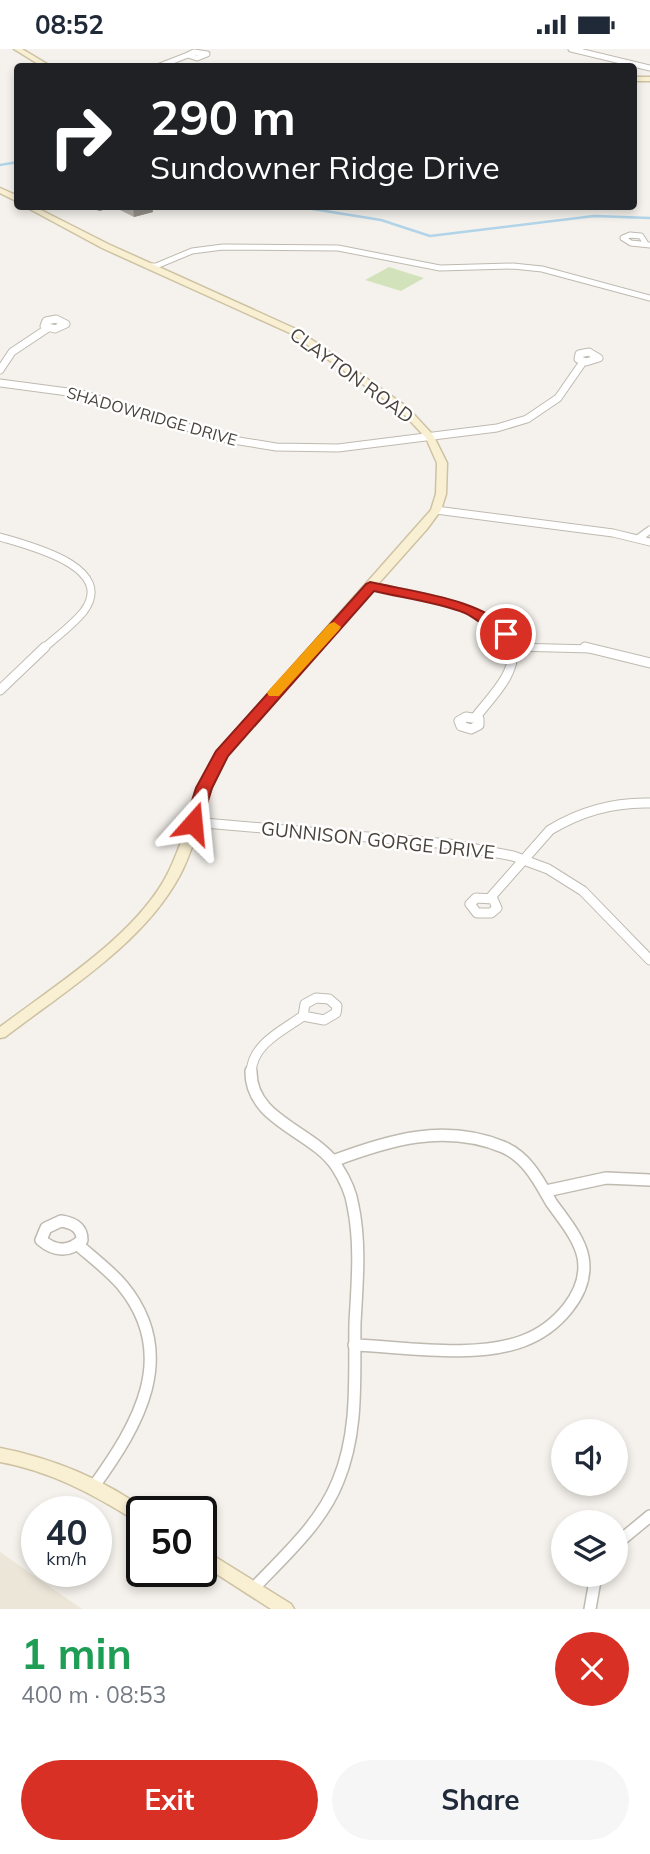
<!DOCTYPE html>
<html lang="en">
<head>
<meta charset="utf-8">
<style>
  :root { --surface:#fff; --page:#f6f6f7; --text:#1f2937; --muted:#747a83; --accent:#d93025 }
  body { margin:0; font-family:Mulish,sans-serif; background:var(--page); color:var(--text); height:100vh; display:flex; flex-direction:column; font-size:26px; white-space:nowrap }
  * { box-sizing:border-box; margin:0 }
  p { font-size:23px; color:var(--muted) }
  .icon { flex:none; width:38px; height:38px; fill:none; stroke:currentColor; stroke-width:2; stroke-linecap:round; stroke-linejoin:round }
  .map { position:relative; height:1560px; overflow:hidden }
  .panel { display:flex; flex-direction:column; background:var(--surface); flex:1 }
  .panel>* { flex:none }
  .guide { position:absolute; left:14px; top:14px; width:623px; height:147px; border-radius:7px; box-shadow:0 4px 10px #0003; background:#202124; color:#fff; overflow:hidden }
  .controls { position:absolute; left:551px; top:1370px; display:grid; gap:14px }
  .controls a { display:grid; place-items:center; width:77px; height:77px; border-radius:50%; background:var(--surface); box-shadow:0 4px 10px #0003; font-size:35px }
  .speed { position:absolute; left:21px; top:1447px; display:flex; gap:14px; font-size:35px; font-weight:700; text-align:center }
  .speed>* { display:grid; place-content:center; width:91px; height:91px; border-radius:50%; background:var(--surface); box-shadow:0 4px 10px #0003; line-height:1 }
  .speed small { font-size:18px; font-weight:400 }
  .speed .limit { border:4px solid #111; border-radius:10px; background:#fff; color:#111 }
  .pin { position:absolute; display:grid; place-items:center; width:60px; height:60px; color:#fff; margin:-30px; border:4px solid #fff; border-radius:50%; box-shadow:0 2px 7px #0007 }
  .me { position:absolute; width:77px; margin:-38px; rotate:18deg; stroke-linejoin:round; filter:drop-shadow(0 0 5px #0008) }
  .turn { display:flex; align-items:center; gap:24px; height:147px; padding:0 21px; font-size:32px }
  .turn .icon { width:91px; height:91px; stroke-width:2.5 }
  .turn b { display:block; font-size:49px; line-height:60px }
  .round { display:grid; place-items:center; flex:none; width:74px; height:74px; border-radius:37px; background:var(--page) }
  .summary { display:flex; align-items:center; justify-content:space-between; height:119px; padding:0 21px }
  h1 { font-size:42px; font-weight:700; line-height:52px; color:#1e9e55 }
  .button { display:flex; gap:14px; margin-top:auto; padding:14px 21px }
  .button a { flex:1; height:80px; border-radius:42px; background:var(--accent); color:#fff; font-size:28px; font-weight:700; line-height:80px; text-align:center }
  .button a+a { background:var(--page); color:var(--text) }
  .status { display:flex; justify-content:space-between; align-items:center; height:49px; padding:0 35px; background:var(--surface); direction:ltr }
  .status svg { height:19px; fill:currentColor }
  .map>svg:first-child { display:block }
</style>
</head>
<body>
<div class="status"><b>08:52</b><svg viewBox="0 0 49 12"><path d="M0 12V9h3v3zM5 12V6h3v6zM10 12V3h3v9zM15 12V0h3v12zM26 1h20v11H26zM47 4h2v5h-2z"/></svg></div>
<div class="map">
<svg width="650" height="1560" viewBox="0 0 650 1560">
  <rect width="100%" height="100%" fill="#f5f2ed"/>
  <path fill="#ece6d9" d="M0,1503L82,1560H0Z"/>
  <path fill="#d2e3bb" d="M389,218L424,229L401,242L365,231Z"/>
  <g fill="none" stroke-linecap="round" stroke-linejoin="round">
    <path stroke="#b2d4e9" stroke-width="2.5" d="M0,116L18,113
      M300,158L381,171L430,187L594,167L650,169"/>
    <g stroke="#bfbab0" stroke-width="7">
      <path id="street-far3" d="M571,0L650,19
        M194,3L207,5L197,9L188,6Z
        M157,18L188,6
        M646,195L641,187L630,186L623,189L631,194L650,196
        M149,217H156L192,202L223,198L338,199L440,219L513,217L542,220L650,249"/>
    </g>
    <g stroke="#bfbab0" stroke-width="9">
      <path id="street-far2" d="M56,270L66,275L55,280L44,277L46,272Z
        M589,303L599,309L586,313L578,310L579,305Z
        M0,321L12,303L48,279
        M0,334L83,345L221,389L276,398L338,399L497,379L527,370L558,349L583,313
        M436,461L613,484L650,493
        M0,488C26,496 117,517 84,562C73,576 56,588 43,600
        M639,489L650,481
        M370,537C409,545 500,555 512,600
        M513,598L592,600"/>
    </g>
    <g stroke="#bfbab0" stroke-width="11">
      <path id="street-far1" d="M585,598L650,614
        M0,641L45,598
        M466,668L479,670V676L471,680L461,677L459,672Z
        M475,669C489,650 518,624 512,598
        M193,773L449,795L513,807L548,820L583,842L650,911
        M476,849L493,850L497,859L491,864H477L470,855Z
        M490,849L550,781C581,762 613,753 650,754
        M316,949L329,950L337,957L336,964L324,971L303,967L305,955Z
        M251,1024C252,995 282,982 303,967"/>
    </g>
    <g stroke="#bfbab0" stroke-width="14">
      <path id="street" d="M251,1022C250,1072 314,1082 337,1118C344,1129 351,1143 353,1157C361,1195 357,1236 355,1274C354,1327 359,1382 338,1432C321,1475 284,1507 253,1540
        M333,1112C389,1091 444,1074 503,1098C527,1108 539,1132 551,1153C562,1169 579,1188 583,1208C590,1245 555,1280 523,1292C475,1310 405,1298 354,1296
        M546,1142L606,1129L650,1131
        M61,1172C73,1174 82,1178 82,1191C69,1204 54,1202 41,1191L46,1179Z
        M78,1196C93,1209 109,1221 122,1236C180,1306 138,1376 94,1437
        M616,1495L650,1467
        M590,1560L596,1526"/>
    </g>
    <g stroke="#cec2a3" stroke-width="3">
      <path id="secondary" d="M14,0H22L52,18H43Z
        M634,28H650V32H634Z
        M0,139L18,147V153L0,144Z
        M26,158H35L108,195L298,281L407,358L433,386L447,414L446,445L441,461L427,480L226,706C205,744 200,788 180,826C144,894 65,942 5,988L0,989V978C54,937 137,886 168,824C187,786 194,743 215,705L431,461L436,445L437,414L426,389L401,362L292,285L102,199Z
        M0,1399C52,1409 106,1431 148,1463H142V1474L136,1472C93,1445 50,1422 0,1413Z
        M201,1499L291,1555L294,1560H271L201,1515Z"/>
    </g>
    <use href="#street-far3" stroke="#fff" stroke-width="5"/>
    <use href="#street-far2" stroke="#fff" stroke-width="7"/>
    <use href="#street-far1" stroke="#fff" stroke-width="9"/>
    <use href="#street" stroke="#fff" stroke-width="11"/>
    <use href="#secondary" fill="#f9efd3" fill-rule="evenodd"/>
  </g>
  <path fill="#b7b1a9" d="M90,158H152L153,163L134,168L114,158L99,162Z"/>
  <path fill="#959089" d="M99,158H114L99,162Z
    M133,158H152L153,163L134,168Z"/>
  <path fill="#d93025" stroke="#8d1f18" stroke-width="2" d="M370,533C413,543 485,550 513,585L506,590C496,587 478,570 465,564C437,553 403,549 374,542L228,707L212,739L201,774L193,778L188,777L185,774L196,739L216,702L366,535Z"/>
  <path fill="#f59e0b" d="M334,573L341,578L339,581L279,647H269L267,644L269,641L329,575Z"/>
  <g text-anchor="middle" stroke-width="5" stroke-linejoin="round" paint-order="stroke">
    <g font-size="16" fill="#49433b" stroke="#fff">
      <text transform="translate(152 367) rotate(16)" y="6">SHADOWRIDGE DRIVE</text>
    </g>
    <g font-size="19" fill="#49433b" stroke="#fff">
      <text transform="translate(352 326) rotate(36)" y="7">CLAYTON ROAD</text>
      <text transform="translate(378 791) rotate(6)" y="7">GUNNISON GORGE DRIVE</text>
    </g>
  </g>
</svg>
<div class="controls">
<a><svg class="icon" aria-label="sound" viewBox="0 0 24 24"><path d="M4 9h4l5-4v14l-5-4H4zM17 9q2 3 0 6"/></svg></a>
<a><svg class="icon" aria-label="layers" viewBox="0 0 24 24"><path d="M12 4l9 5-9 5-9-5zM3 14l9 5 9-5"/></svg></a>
</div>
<div class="speed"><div>40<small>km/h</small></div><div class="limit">50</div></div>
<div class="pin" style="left:506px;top:585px;background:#d93025"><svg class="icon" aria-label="arrive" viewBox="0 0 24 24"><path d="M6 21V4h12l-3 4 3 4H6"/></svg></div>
<svg class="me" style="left:193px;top:774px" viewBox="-20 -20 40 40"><path d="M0-17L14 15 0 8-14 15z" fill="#d93025" stroke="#fff" stroke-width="4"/></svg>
<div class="guide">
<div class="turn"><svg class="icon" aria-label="right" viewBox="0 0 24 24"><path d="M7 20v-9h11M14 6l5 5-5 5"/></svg><div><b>290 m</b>Sundowner Ridge Drive</div></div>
</div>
</div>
<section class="panel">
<div class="summary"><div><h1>1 min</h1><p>400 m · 08:53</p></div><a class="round" style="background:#d93025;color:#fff"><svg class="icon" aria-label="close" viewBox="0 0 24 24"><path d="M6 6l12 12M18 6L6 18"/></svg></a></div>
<div class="button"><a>Exit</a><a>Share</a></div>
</section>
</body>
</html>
